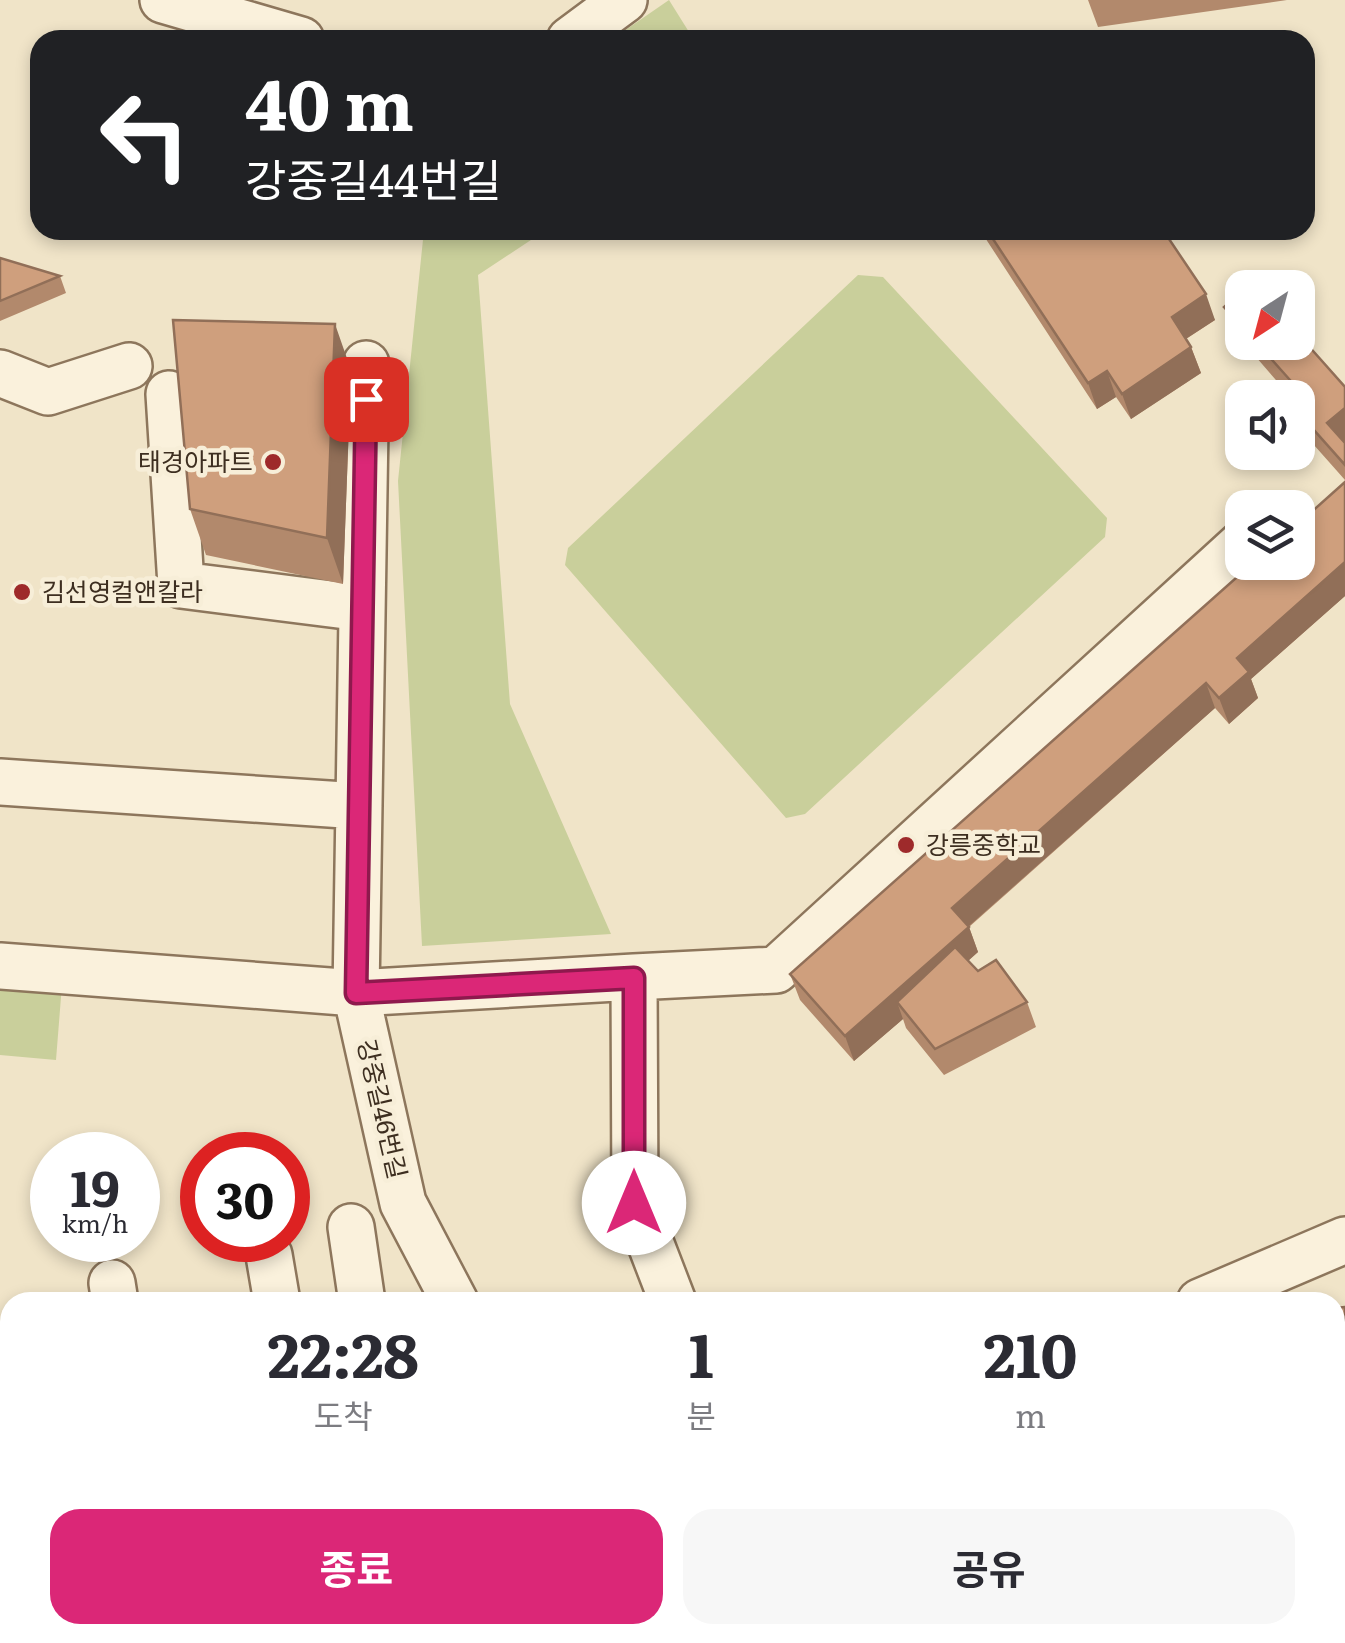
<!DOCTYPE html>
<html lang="ko">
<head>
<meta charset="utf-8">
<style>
  :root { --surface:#fff; --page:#f7f7f7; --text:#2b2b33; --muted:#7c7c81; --accent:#db2777 }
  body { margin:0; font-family:Literata,"Noto Sans KR",serif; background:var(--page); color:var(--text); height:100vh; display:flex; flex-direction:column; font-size:38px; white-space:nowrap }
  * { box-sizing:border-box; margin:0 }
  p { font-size:32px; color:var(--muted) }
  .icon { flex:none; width:55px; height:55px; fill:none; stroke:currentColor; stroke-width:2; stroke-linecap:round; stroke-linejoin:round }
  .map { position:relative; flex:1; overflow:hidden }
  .panel { position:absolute; left:0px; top:1292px; width:1345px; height:352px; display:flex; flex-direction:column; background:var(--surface); border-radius:30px 30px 0 0; box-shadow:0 5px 15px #0003 }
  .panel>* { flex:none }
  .banner { position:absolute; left:30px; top:30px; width:1285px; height:210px; border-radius:30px; box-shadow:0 5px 15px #0003; background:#202124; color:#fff; overflow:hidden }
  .needle { width:65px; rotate:216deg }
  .buttons { position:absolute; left:1225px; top:270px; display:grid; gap:20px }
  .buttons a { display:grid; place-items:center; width:90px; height:90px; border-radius:20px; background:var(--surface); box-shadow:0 5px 15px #0003; font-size:50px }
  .speed { position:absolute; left:30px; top:1132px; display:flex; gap:20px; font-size:50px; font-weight:700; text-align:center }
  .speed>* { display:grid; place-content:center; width:130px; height:130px; border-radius:50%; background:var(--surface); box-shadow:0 5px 15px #0003; line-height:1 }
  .speed small { font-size:25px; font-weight:400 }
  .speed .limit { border:15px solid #d22; background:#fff; color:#111 }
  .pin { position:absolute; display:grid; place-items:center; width:85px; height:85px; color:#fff; margin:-42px; border-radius:20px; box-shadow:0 5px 15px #0006 }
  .me { position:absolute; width:110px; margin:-55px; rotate:0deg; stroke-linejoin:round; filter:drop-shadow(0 0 8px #0008) }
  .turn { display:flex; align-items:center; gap:35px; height:210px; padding:0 50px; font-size:45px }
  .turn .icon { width:130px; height:130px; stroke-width:2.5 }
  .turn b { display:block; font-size:70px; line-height:85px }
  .eta { display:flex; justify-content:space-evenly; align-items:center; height:170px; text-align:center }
  .eta b { font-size:60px; font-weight:700; line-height:70px }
  .button { display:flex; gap:20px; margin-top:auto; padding:20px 50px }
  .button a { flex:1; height:115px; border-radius:30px; background:var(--accent); color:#fff; font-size:40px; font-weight:700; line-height:115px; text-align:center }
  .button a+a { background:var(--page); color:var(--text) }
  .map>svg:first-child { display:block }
</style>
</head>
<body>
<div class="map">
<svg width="1345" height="1643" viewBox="0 0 1345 1643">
  <rect width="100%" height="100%" fill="#f0e4c8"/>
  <path fill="#c9cf9b" d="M669,0L694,40H611Z
    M424,230H546L478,275L510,704L611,934L422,946L398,481Z
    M858,275L883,277L1107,518L1105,537L805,814L786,818L565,565L568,548Z
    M0,966L63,972L56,1060L0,1055Z"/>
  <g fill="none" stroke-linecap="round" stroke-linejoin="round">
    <g stroke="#8d765c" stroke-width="50">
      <path id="minor" d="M163,0L301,40
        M570,40L624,0
        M366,364L356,993L403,1203L455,1302
        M0,373L48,392L129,366
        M169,394L181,585L362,608
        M0,782L359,806
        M0,966L356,993L634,977L635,1203L673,1302
        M634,977L776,970L1242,544
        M351,1227L362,1302
        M269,1255L277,1302
        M112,1283L115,1302
        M1200,1302L1345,1240
        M1335,1473L1345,1471
        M807,1635L809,1643
        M949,1635L951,1643
        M1088,1635L1089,1643
        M1238,1635L1240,1643
        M31,1643L76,1635
        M534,1643V1635"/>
    </g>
    <use href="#minor" stroke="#faf1dc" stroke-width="45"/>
  </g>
  <path fill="#b2896c" d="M1088,0H1287L1098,27Z
    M980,230H1163L1215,320L1186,339L1191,347L1201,373L1131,419L1116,397L1097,409Z
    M0,258L60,276L66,293L0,321Z
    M1242,291V342L1234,332L1224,307Z
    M1243,342H1298L1345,443V480L1298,427V398H1281L1278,390L1282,387Z
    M351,370L343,584L206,555L190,509Z
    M1345,482V596L1251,679L1258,698L1229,724L1215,708L969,927L978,952L968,961L978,971L1027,1002L1036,1027L944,1075L906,1028L903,1019L854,1061L800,1000L790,974Z
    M1345,1307V1399L1335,1401V1308Z"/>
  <path fill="#916f58" d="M1206,294L1215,320L1181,342L1172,317Z
    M335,324L351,370L343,584L327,538Z
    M1191,347L1201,373L1131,419L1122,394Z
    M1107,371L1116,397L1097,409L1088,383Z
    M1345,408V441L1337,449L1327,423Z
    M1345,562V596L1251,679L1258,698L1229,724L1219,698L1237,658Z
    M1206,683L1215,708L961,933L952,908Z
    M969,927L978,952L907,1015L897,1002L903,1019L854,1061L845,1036Z
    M1335,1632L1337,1643H1328L1327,1635H1335Z
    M756,1635H764L766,1643H757Z
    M899,1635H908L909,1643H901Z
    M1042,1635H1050L1052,1643H1044Z
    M1187,1635H1195L1196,1643H1188Z"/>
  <path fill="#cf9f7d" stroke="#916f58" stroke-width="2.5" d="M987,230H1163L1206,294L1172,317L1191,347L1122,394L1107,371L1088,383Z
    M0,258L60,276L0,301Z
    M1242,291V327L1224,307Z
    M173,320L335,324L327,538L190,509Z
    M1298,334L1345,387V408L1327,423L1345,443V465L1298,412V398H1285L1278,390L1290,380L1256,342H1298Z
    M1345,482V562L1237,658L1249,672L1219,698L1206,683L952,908L969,927L845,1036L790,974L1254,562H1298V524Z
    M955,947L978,971L996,960L1027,1002L935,1049L897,1002Z
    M1345,1307V1351L1335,1353V1308Z
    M701,1635H756L757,1643H702Z
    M844,1635H899L901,1643H846Z
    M987,1635H1042L1044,1643H988Z
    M1131,1635H1187L1188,1643H1133Z
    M1280,1635H1327L1328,1643H1281Z"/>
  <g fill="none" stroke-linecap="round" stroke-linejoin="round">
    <g stroke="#8e194d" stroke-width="25">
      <path id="route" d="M366,399L356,993L634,978V1203"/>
    </g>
    <use href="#route" stroke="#db2777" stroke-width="18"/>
  </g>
  <g fill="#9e2a2b" stroke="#f7eed8" stroke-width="4">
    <circle cx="273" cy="462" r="10"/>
    <circle cx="22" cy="592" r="10"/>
    <circle cx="906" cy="845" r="10"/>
  </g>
  <g text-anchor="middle" stroke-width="9" stroke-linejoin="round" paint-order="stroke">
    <g font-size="25" fill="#3d2e20" stroke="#f7eed8" text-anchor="start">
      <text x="253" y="471" text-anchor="end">태경아파트</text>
      <text x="42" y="601">김선영컬앤칼라</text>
      <text x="926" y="854">강릉중학교</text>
    </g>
    <g font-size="25" fill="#3d2e20" stroke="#f7eed8">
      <text transform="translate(382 1109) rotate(77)" y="9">강중길46번길</text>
    </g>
  </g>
</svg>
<div class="buttons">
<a><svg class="needle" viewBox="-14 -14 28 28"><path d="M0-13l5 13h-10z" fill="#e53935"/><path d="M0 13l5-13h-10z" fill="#7c7c81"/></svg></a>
<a><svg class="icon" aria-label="sound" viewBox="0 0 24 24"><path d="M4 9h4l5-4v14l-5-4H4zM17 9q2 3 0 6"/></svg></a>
<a><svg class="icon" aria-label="layers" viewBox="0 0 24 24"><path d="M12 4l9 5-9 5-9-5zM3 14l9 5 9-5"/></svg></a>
</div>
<div class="speed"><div>19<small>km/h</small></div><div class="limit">30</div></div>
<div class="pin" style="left:366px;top:399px;background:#d93025"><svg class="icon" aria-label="arrive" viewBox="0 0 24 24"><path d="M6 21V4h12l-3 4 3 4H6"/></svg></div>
<svg class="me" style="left:634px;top:1203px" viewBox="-20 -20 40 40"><circle r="19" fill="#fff"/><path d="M0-13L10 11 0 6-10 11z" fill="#db2777"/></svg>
<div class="banner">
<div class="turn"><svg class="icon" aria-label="left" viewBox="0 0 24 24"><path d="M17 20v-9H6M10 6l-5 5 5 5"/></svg><div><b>40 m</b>강중길44번길</div></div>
</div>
<section class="panel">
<div class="eta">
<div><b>22:28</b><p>도착</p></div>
<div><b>1</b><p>분</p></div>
<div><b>210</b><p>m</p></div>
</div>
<div class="button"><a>종료</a><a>공유</a></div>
</section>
</div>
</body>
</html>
